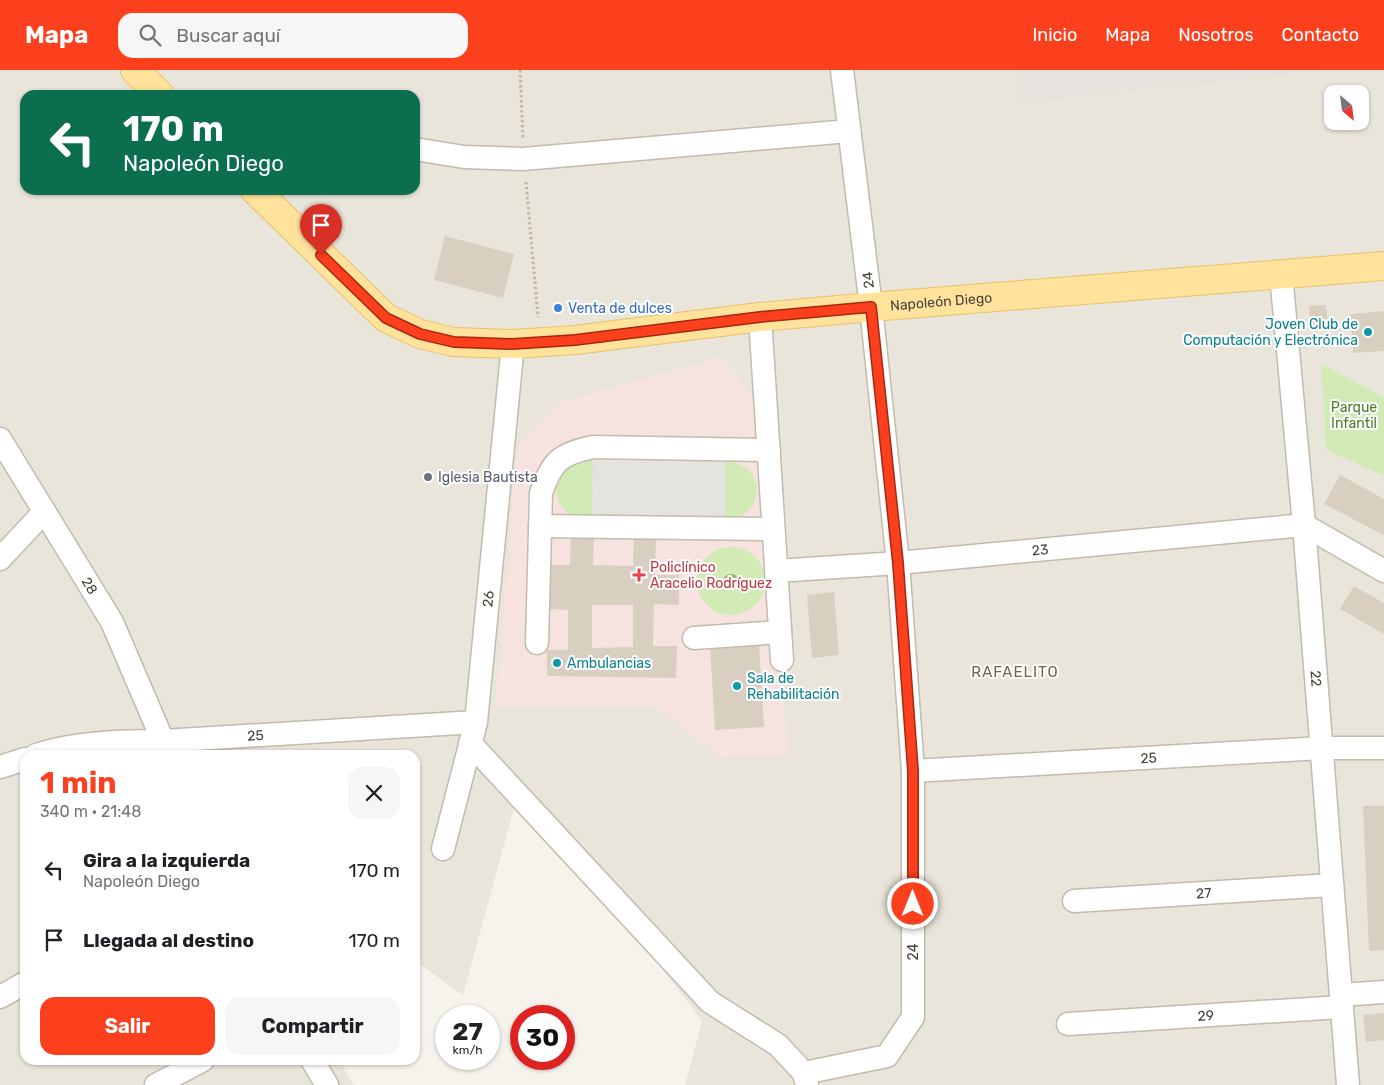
<!DOCTYPE html>
<html lang="es">
<head>
<meta charset="utf-8">
<style>
  :root { --surface:#fff; --page:#f6f6f6; --text:#202124; --muted:#757577; --accent:#fc3f1d }
  body { margin:0; font-family:Rubik,sans-serif; background:var(--page); color:var(--text); height:100vh; display:flex; flex-direction:column; font-size:19px; white-space:nowrap }
  * { box-sizing:border-box; margin:0 }
  p { font-size:16px; color:var(--muted) }
  .icon { flex:none; width:28px; height:28px; fill:none; stroke:currentColor; stroke-width:2; stroke-linecap:round; stroke-linejoin:round }
  .map { position:relative; flex:1; overflow:hidden }
  .panel { position:absolute; left:20px; top:680px; width:400px; height:315px; display:flex; flex-direction:column; background:var(--surface); border-radius:15px; box-shadow:0 1px 4px #0004 }
  .panel>* { flex:none }
  .hud { position:absolute; left:20px; top:20px; width:400px; height:105px; border-radius:15px; box-shadow:0 1px 4px #0004; background:#0b6e4f; color:#fff; overflow:hidden }
  .needle { width:32px; rotate:152deg }
  .fabs { position:absolute; left:1324px; top:15px; display:grid; gap:10px }
  .fabs a { display:grid; place-items:center; width:45px; height:45px; border-radius:10px; background:var(--surface); box-shadow:0 1px 4px #0004; font-size:25px }
  .speed { position:absolute; left:435px; top:935px; display:flex; gap:10px; font-size:25px; font-weight:700; text-align:center }
  .speed>* { display:grid; place-content:center; width:65px; height:65px; border-radius:50%; background:var(--surface); box-shadow:0 1px 4px #0004; line-height:1 }
  .speed small { font-size:12px; font-weight:400 }
  .speed .limit { border:8px solid #d22; background:#fff; color:#111 }
  .pin { position:absolute; display:grid; place-items:center; width:42px; height:42px; color:#fff; margin:-51px -21px; border-radius:50% 50% 50% 0; rotate:-45deg; box-shadow:0 0 5px #0007 }
  .pin .icon { rotate:45deg }
  .me { position:absolute; width:55px; margin:-28px; rotate:0deg; stroke-linejoin:round; filter:drop-shadow(0 0 4px #0008) }
  .turn { display:flex; align-items:center; gap:18px; height:105px; padding:0 20px; font-size:22px }
  .turn .icon { width:65px; height:65px; stroke-width:2.5 }
  .turn b { display:block; font-size:35px; line-height:42px }
  .round { display:grid; place-items:center; flex:none; width:52px; height:52px; border-radius:15px; background:var(--page) }
  .overview { display:flex; align-items:center; justify-content:space-between; height:85px; padding:0 20px }
  h1 { font-size:30px; font-weight:700; line-height:38px; color:var(--accent) }
  .cta { display:flex; gap:10px; margin-top:auto; padding:10px 20px }
  .cta a { flex:1; height:58px; border-radius:15px; background:var(--accent); color:#fff; font-size:20px; font-weight:700; line-height:58px; text-align:center }
  .cta a+a { background:var(--page); color:var(--text) }
  ul { padding:0; list-style:none }
  li { display:flex; align-items:center; gap:15px; height:70px; padding:0 20px }
  li div { flex:1 }
  li b { display:block; font-size:19px }
  li em { font-style:normal }
  header { display:flex; align-items:center; gap:30px; box-sizing:border-box; height:70px; padding:0 25px; background:var(--accent); color:#fff }
  header strong { font-size:24px }
  nav { display:flex; gap:28px; margin-inline-start:auto; font-size:18px }
  .search { width:350px; height:45px; background:var(--page); display:flex; align-items:center; gap:12px; box-sizing:border-box; padding:0 18px; border-radius:15px; color:var(--muted); font-size:19px }
  .map>svg:first-child { display:block }
</style>
</head>
<body>
<header>
<strong>Mapa</strong>
<div class="search"><svg class="icon" aria-label="search" viewBox="0 0 24 24"><circle cx="10" cy="10" r="6"/><path d="M15 15l6 6"/></svg>Buscar aquí</div>
<nav><a>Inicio</a><a>Mapa</a><a>Nosotros</a><a>Contacto</a></nav>
</header>
<div class="map">
<svg width="1384" height="1015" viewBox="0 0 1384 1015">
  <rect width="100%" height="100%" fill="#f6f3ec"/>
  <path fill="#eae5da" fill-rule="evenodd" d="M0,0H1384V1015H685L702,951L521,713L463,925L415,891V685H25V990H339L354,1015H0ZM1332,24H1360V51H1332ZM25,25H415V120H25Z"/>
  <path fill="#e6e2dd" d="M1017,0H1319L1019,32Z"/>
  <path fill="#f6e3e0" d="M720,288L753,324L789,685L719,687L655,636H496L518,375L559,333Z"/>
  <path fill="#d2eab5" d="M1321,294L1384,327V406L1326,379Z
    M579,390H593V412L725,414V392C768,391 767,449 725,450V429L593,427L592,449C584,448 576,449 569,444C556,435 551,414 562,401C566,397 574,394 579,390Z
    M697 511a34 34 0 1 1 68 0a34 34 0 1 1-68 0Z"/>
  <path fill="#e5e3e0" d="M593,390L725,392V450L592,449Z"/>
  <path fill="#d8cfc1" fill-rule="evenodd" d="M445,166L514,184L503,228L434,210Z
    M1326,235L1328,254L1310,255L1309,236Z
    M1384,241V281L1353,283L1351,244Z
    M1340,405L1384,429V465L1324,434Z
    M571,462L594,463L593,495L633,496L634,464H656L655,505H679V535L654,534L653,576H677L676,608L547,606V580H568V540L547,539L548,495H570ZM592,535H633V577L592,578Z
    M1354,516L1384,533V564L1340,539Z
    M834,522L839,585L812,588L807,525Z
    M759,573L764,657L715,660L710,576Z
    M1363,736H1384V880L1369,881Z
    M1384,943V970L1366,972L1363,945Z"/>
  <g fill="none" stroke-linecap="round" stroke-linejoin="round">
    <g stroke="#c2bbae" stroke-width="25">
      <g id="minor">
        <path d="M415,79L464,87L523,89L849,61"/>
        <path id="s1" d="M1281,204L1304,455L1348,1015"/>
        <path d="M760,247L782,590"/>
        <path id="s2" d="M0,369L112,552L163,671"/>
        <path d="M540,456L773,459"/>
        <path d="M0,489L44,442"/>
        <path id="s3" d="M776,501L898,493L1304,455L1384,501"/>
        <path d="M694,568L780,562"/>
        <path d="M537,573L541,423C552,391 560,384 593,377L769,380"/>
        <path d="M470,673L710,932L778,975L804,1003L807,1015"/>
        <path id="s4" d="M36,685C75,672 122,671 163,671L476,652"/>
        <path d="M0,697L25,689"/>
        <path id="s5" d="M913,701L1322,678H1384"/>
        <path id="s6" d="M443,779L476,652L513,274"/>
        <path id="s7" d="M1074,831L1332,815"/>
        <path d="M1341,925L1384,922"/>
        <path d="M0,927L25,913"/>
        <path id="s8" d="M1068,954L1342,937"/>
        <path d="M312,990L327,1015"/>
        <path d="M804,1003L887,986L913,947V701L898,493L871,237L842,0"/>
        <path d="M156,1015L203,990"/>
      </g>
    </g>
    <g stroke="#e6c16a" stroke-width="30">
      <g id="major">
        <path d="M135,0L160,25"/>
        <path id="s9" d="M255,120L386,248L420,264L454,272L513,274L575,270L760,247L871,237L1384,196"/>
      </g>
    </g>
    <path stroke="#c4b79f" stroke-width="3" stroke-dasharray="2.5 2.5" stroke-linecap="butt" d="M520,0L523,68
      M526,112L538,247"/>
    <use href="#minor" stroke="#fff" stroke-width="22"/>
    <use href="#major" stroke="#ffe39c" stroke-width="28"/>
  </g>
  <circle fill="#97b381" cx="731" cy="512" r="8"/>
  <g fill="none" stroke-linecap="round" stroke-linejoin="round">
    <g stroke="#a42913" stroke-width="12">
      <path id="route" d="M321,185L386,248L420,264L454,272L512,274L575,270L760,247L871,237L898,493L913,701V834"/>
    </g>
    <use href="#route" stroke="#fc3f1d" stroke-width="9"/>
  </g>
  <circle fill="#3f7fe0" stroke="#fff" stroke-width="2" cx="558" cy="238" r="5"/>
  <g fill="#0f9aa8" stroke="#fff" stroke-width="2">
    <circle cx="1368" cy="262" r="5"/>
    <circle cx="557" cy="593" r="5"/>
    <circle cx="737" cy="616" r="5"/>
  </g>
  <circle fill="#6b7280" stroke="#fff" stroke-width="2" cx="428" cy="407" r="5"/>
  <path fill="#e0444e" stroke="#fff" stroke-width="2" d="M636.5 497.5h5v5h5v5h-5v5h-5v-5h-5v-5h5z"/>
  <g text-anchor="middle" stroke-width="4" stroke-linejoin="round" paint-order="stroke">
    <g font-size="14" fill="#4b4439" stroke="#fff">
      <text transform="translate(868 210) rotate(-97)" y="5">24</text>
      <text dy="5" stroke="none"><textPath href="#s9" startOffset="745">Napoleón Diego</textPath></text>
      <text dy="5" stroke="none"><textPath href="#s3" startOffset="265">23</textPath></text>
      <text dy="5" stroke="none"><textPath href="#s2" startOffset="172">28</textPath></text>
      <text dy="5" stroke="none"><textPath href="#s6" startOffset="255">26</textPath></text>
      <text dy="5" stroke="none"><textPath href="#s1" startOffset="406">22</textPath></text>
      <text dy="5" stroke="none"><textPath href="#s4" startOffset="221">25</textPath></text>
      <text dy="5" stroke="none"><textPath href="#s5" startOffset="236">25</textPath></text>
      <text dy="5" stroke="none"><textPath href="#s7" startOffset="130">27</textPath></text>
      <text transform="translate(913 882) rotate(-90)" y="5">24</text>
      <text dy="5" stroke="none"><textPath href="#s8" startOffset="138">29</textPath></text>
    </g>
    <g font-size="14" fill="#366cbe" stroke="#fff" text-anchor="start">
      <text x="568" y="243">Venta de dulces</text>
    </g>
    <g font-size="14" fill="#0d838f" stroke="#fff" text-anchor="start">
      <text x="1358" y="259" text-anchor="end">Joven Club de<tspan x="1358" dy="16">Computación y Electrónica</tspan></text>
      <text x="567" y="598">Ambulancias</text>
      <text x="747" y="613">Sala de<tspan x="747" dy="16">Rehabilitación</tspan></text>
    </g>
    <g font-size="14" fill="#4a7f2a" stroke="#fff">
      <text x="1354" y="342">Parque<tspan x="1354" dy="16">Infantil</tspan></text>
    </g>
    <g font-size="14" fill="#5b616d" stroke="#fff" text-anchor="start">
      <text x="438" y="412">Iglesia Bautista</text>
    </g>
    <g font-size="14" fill="#be3a42" stroke="#fff" text-anchor="start">
      <text x="650" y="502">Policlínico<tspan x="650" dy="16">Aracelio Rodríguez</tspan></text>
    </g>
    <g font-size="15" letter-spacing="1" fill="#6e6250" stroke="#fff">
      <text x="1015" y="607">RAFAELITO</text>
    </g>
  </g>
</svg>
<div class="fabs">
<a><svg class="needle" viewBox="-14 -14 28 28"><path d="M0-13l5 13h-10z" fill="#e53935"/><path d="M0 13l5-13h-10z" fill="#757577"/></svg></a>
</div>
<div class="speed"><div>27<small>km/h</small></div><div class="limit">30</div></div>
<div class="pin" style="left:321px;top:185px;background:#d93025"><svg class="icon" aria-label="arrive" viewBox="0 0 24 24"><path d="M6 21V4h12l-3 4 3 4H6"/></svg></div>
<svg class="me" style="left:913px;top:834px" viewBox="-20 -20 40 40"><circle r="17" fill="#fc3f1d" stroke="#fff" stroke-width="3"/><path d="M0-11L8 9 0 5-8 9z" fill="#fff"/></svg>
<div class="hud">
<div class="turn"><svg class="icon" aria-label="left" viewBox="0 0 24 24"><path d="M17 20v-9H6M10 6l-5 5 5 5"/></svg><div><b>170 m</b>Napoleón Diego</div></div>
</div>
<section class="panel">
<div class="overview"><div><h1>1 min</h1><p>340 m · 21:48</p></div><a class="round"><svg class="icon" aria-label="close" viewBox="0 0 24 24"><path d="M6 6l12 12M18 6L6 18"/></svg></a></div>
<ul>
<li><svg class="icon" aria-label="left" viewBox="0 0 24 24"><path d="M17 20v-9H6M10 6l-5 5 5 5"/></svg><div><b>Gira a la izquierda</b><p>Napoleón Diego</p></div><em>170 m</em></li>
<li><svg class="icon" aria-label="arrive" viewBox="0 0 24 24"><path d="M6 21V4h12l-3 4 3 4H6"/></svg><div><b>Llegada al destino</b></div><em>170 m</em></li>
</ul>
<div class="cta"><a>Salir</a><a>Compartir</a></div>
</section>
</div>
</body>
</html>
